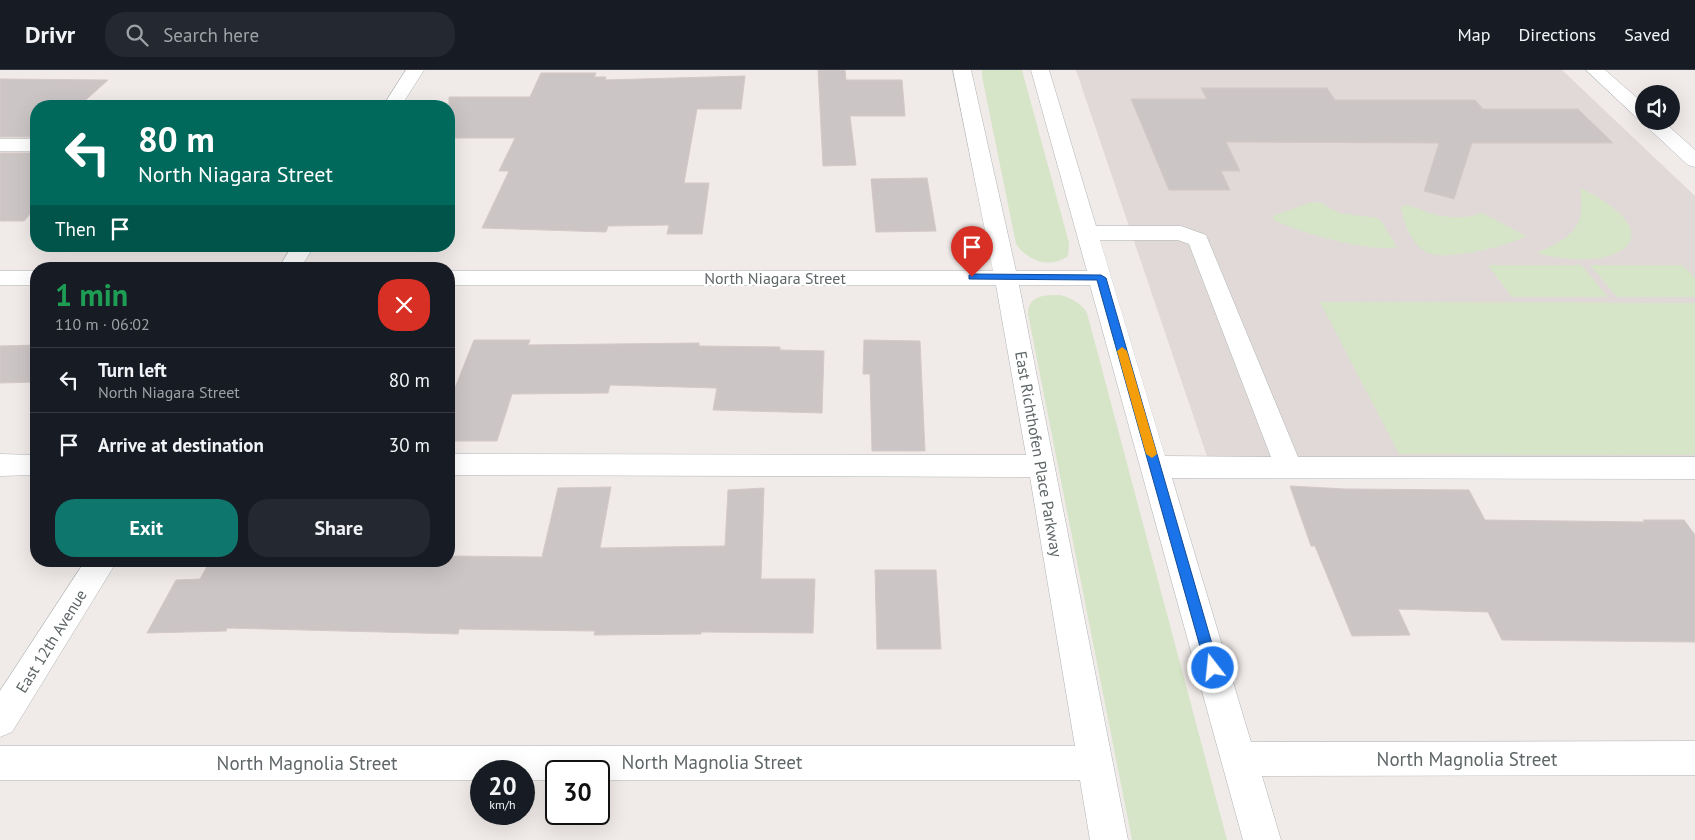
<!DOCTYPE html>
<html lang="en">
<head>
<meta charset="utf-8">
<style>
  :root { --surface:#171b24; --page:#242831; --text:#f1f3f6; --muted:#9ea1a6; --line:#363941; --accent:#0f766e }
  body { margin:0; font-family:"PT Sans",sans-serif; background:var(--page); color:var(--text); height:100vh; display:flex; flex-direction:column; font-size:19px; white-space:nowrap }
  * { box-sizing:border-box; margin:0 }
  p { font-size:16px; color:var(--muted) }
  .icon { flex:none; width:28px; height:28px; fill:none; stroke:currentColor; stroke-width:2; stroke-linecap:round; stroke-linejoin:round }
  .map { position:relative; flex:1; overflow:hidden }
  .side { position:absolute; left:30px; top:192px; width:425px; height:305px; display:flex; flex-direction:column; background:var(--surface); border-radius:20px; box-shadow:0 5px 20px #0002 }
  .side>* { flex:none }
  .banner { position:absolute; left:30px; top:30px; width:425px; height:152px; border-radius:20px; box-shadow:0 5px 20px #0002; background:#00695c; color:#fff; overflow:hidden }
  .buttons { position:absolute; left:1635px; top:15px; display:grid; gap:10px }
  .buttons a { display:grid; place-items:center; width:45px; height:45px; border-radius:50%; background:var(--surface); box-shadow:0 5px 20px #0002; font-size:25px }
  .speed { position:absolute; left:470px; top:690px; display:flex; gap:10px; font-size:25px; font-weight:700; text-align:center }
  .speed>* { display:grid; place-content:center; width:65px; height:65px; border-radius:50%; background:var(--surface); box-shadow:0 5px 20px #0002; line-height:1 }
  .speed small { font-size:12px; font-weight:400 }
  .speed .limit { border:2px solid #111; border-radius:8px; background:#fff; color:#111 }
  .pin { position:absolute; display:grid; place-items:center; width:42px; height:42px; color:#fff; margin:-51px -21px; border-radius:50% 50% 50% 0; rotate:-45deg; box-shadow:0 0 5px #0007 }
  .pin .icon { rotate:45deg }
  .me { position:absolute; width:55px; margin:-28px; rotate:344deg; stroke-linejoin:round; filter:drop-shadow(0 0 4px #0008) }
  .turn { display:flex; align-items:center; gap:18px; height:105px; padding:0 25px; font-size:22px }
  .turn .icon { width:65px; height:65px; stroke-width:2.5 }
  .turn b { display:block; font-size:35px; line-height:42px }
  .then { display:flex; align-items:center; height:48px; padding:0 25px; background:#0003; gap:10px; font-size:19px }
  .round { display:grid; place-items:center; flex:none; width:52px; height:52px; border-radius:20px; background:var(--page) }
  .overview { display:flex; align-items:center; justify-content:space-between; height:85px; padding:0 25px }
  h1 { font-size:30px; font-weight:700; line-height:38px; color:#1e9e55 }
  .cta { display:flex; gap:10px; margin-top:auto; padding:10px 25px }
  .cta a { flex:1; height:58px; border-radius:20px; background:var(--accent); color:#fff; font-size:20px; font-weight:700; line-height:58px; text-align:center }
  .cta a+a { background:var(--page); color:var(--text) }
  ul { padding:0; list-style:none }
  li { display:flex; align-items:center; gap:15px; height:65px; padding:0 25px; border-top:1px solid var(--line) }
  li div { flex:1 }
  li b { display:block; font-size:19px }
  li em { font-style:normal }
  header { display:flex; align-items:center; gap:30px; box-sizing:border-box; height:70px; padding:0 25px; background:var(--surface); border-bottom:1px solid var(--line) }
  header strong { font-size:24px }
  nav { display:flex; gap:28px; margin-inline-start:auto; font-size:18px }
  .search { width:350px; height:45px; background:var(--page); display:flex; align-items:center; gap:12px; box-sizing:border-box; padding:0 18px; border-radius:20px; color:var(--muted); font-size:19px }
  .map>svg:first-child { display:block }
</style>
</head>
<body>
<header>
<strong>Drivr</strong>
<div class="search"><svg class="icon" aria-label="search" viewBox="0 0 24 24"><circle cx="10" cy="10" r="6"/><path d="M15 15l6 6"/></svg>Search here</div>
<nav><a>Map</a><a>Directions</a><a>Saved</a></nav>
</header>
<div class="map">
<svg width="1695" height="770" viewBox="0 0 1695 770">
  <rect width="100%" height="100%" fill="#f0eae8"/>
  <path fill="#e0d9d7" d="M1076,0H1562L1695,126V398H1211Z"/>
  <path fill="#d6e5c7" d="M1022,0L1069,173L1068,186C1050,199 1028,191 1016,174L982,6V0Z
    M1580,118C1681,167 1615,205 1537,183C1572,167 1586,159 1580,118Z
    M1319,132L1339,143L1377,148L1381,151L1397,177C1371,183 1297,162 1274,150L1273,146L1309,133Z
    M1403,136C1411,135 1419,139 1426,142C1446,148 1463,150 1482,143L1526,166C1508,176 1447,191 1428,183C1413,177 1403,152 1401,138Z
    M1488,195H1581L1608,227H1512Z
    M1590,195H1682L1695,208V227H1617Z
    M1060,225C1072,228 1081,233 1087,243L1227,770H1132L1028,244C1028,225 1045,225 1060,225Z
    M1320,232L1695,233V385L1399,384Z"/>
  <path fill="#ccc5c5" stroke="#d4c9c7" d="M818,0H845L846,10H902L905,46H850L856,95L823,96Z
    M541,3H596L594,7H606L605,10L745,6L741,39H697L684,113H709L702,164H667L669,155L608,156L606,162L482,158L509,101H499L515,68H449V27H530Z
    M0,9L108,10L79,36H36V67H0Z
    M1201,18H1327L1335,30H1475L1483,39H1578L1613,73H1472L1454,129L1424,121L1439,73L1226,72L1240,101H1221L1230,120H1169L1131,29H1207Z
    M0,83H36V137L24,151H0Z
    M927,108L936,161L876,162L871,109Z
    M474,270H530L528,275L699,273V276L780,277V280L824,281L822,343L713,340L717,318L610,315L608,323L512,324L497,371H449V333Z
    M864,270L920,271L925,381H872L870,304H863Z
    M36,275V312L0,313V276Z
    M1290,416L1345,419L1469,420L1485,450L1645,452L1643,450H1684L1695,465V572L1502,570L1488,542L1398,539L1410,565L1352,566L1315,476H1311Z
    M611,417L600,478L725,476L728,420L764,418L761,509H815L813,563L701,562V564L594,565L595,561L459,559L458,564L227,558L226,561L147,563L176,510L200,509L210,491H449V486L542,487L558,418Z
    M875,500H936L941,579H877Z"/>
  <g fill="none" stroke-linecap="round" stroke-linejoin="round">
    <g stroke="#b0b5b6" stroke-width="1">
      <path id="minor" d="M406,0H424L401,36H383Z
        M953,0H971L1016,201H1087L1031,0H1049L1096,156H1181L1206,165L1298,387H1695V409L1172,408L1251,672L1695,671V705L1262,706L1281,770H1243L1090,215H1019L1128,770H1090L1080,710H599V701H556V710H524V701H481V710H0V676H1075L1030,407L449,405V384L1026,385L996,215H449V201H993ZM1100,170H1178L1189,174L1271,387L1165,386Z
        M1586,0H1605L1644,34V51H1663L1695,80V97L1688,95L1645,55L1643,51L1644,50L1637,48Z
        M0,69H36V81H0Z
        M292,176H314L300,199H278Z
        M0,201H36V215H0Z
        M0,384L36,385V405L0,406Z
        M85,491H117L12,662L0,667V621Z"/>
    </g>
    <use href="#minor" fill="#fff" fill-rule="evenodd"/>
  </g>
  <path fill="#1a73e8" stroke="#114b97" d="M972,204L1101,205L1106,208L1219,598L1217,602L1213,604L1208,602L1206,598L1097,210L969,209V205Z"/>
  <path fill="#f59e0b" d="M1122,277L1127,281L1157,384L1152,388L1146,384L1117,281Z"/>
  <g text-anchor="middle" stroke-width="4.5" stroke-linejoin="round" paint-order="stroke">
    <g font-size="16" fill="#5f6667" stroke="#fff">
      <text x="775" y="214">North Niagara Street</text>
      <text transform="translate(1039 384) rotate(80)" y="6">East Richthofen Place Parkway</text>
      <text transform="translate(51 571) rotate(-58)" y="6">East 12th Avenue</text>
    </g>
    <g font-size="19" fill="#5f6667" stroke="#fff">
      <text x="1467" y="696">North Magnolia Street</text>
      <text x="712" y="699">North Magnolia Street</text>
      <text x="307" y="700">North Magnolia Street</text>
    </g>
  </g>
</svg>
<div class="buttons">
<a><svg class="icon" aria-label="sound" viewBox="0 0 24 24"><path d="M4 9h4l5-4v14l-5-4H4zM17 9q2 3 0 6"/></svg></a>
</div>
<div class="speed"><div>20<small>km/h</small></div><div class="limit">30</div></div>
<div class="pin" style="left:972px;top:207px;background:#d93025"><svg class="icon" aria-label="arrive" viewBox="0 0 24 24"><path d="M6 21V4h12l-3 4 3 4H6"/></svg></div>
<svg class="me" style="left:1213px;top:598px" viewBox="-20 -20 40 40"><circle r="17" fill="#1a73e8" stroke="#fff" stroke-width="3"/><path d="M0-11L8 9 0 5-8 9z" fill="#fff"/></svg>
<div class="banner">
<div class="turn"><svg class="icon" aria-label="left" viewBox="0 0 24 24"><path d="M17 20v-9H6M10 6l-5 5 5 5"/></svg><div><b>80 m</b>North Niagara Street</div></div>
<div class="then">Then<svg class="icon" aria-label="arrive" viewBox="0 0 24 24"><path d="M6 21V4h12l-3 4 3 4H6"/></svg></div>
</div>
<section class="side">
<div class="overview"><div><h1>1 min</h1><p>110 m · 06:02</p></div><a class="round" style="background:#d93025;color:#fff"><svg class="icon" aria-label="close" viewBox="0 0 24 24"><path d="M6 6l12 12M18 6L6 18"/></svg></a></div>
<ul>
<li><svg class="icon" aria-label="left" viewBox="0 0 24 24"><path d="M17 20v-9H6M10 6l-5 5 5 5"/></svg><div><b>Turn left</b><p>North Niagara Street</p></div><em>80 m</em></li>
<li><svg class="icon" aria-label="arrive" viewBox="0 0 24 24"><path d="M6 21V4h12l-3 4 3 4H6"/></svg><div><b>Arrive at destination</b></div><em>30 m</em></li>
</ul>
<div class="cta"><a>Exit</a><a>Share</a></div>
</section>
</div>
</body>
</html>
